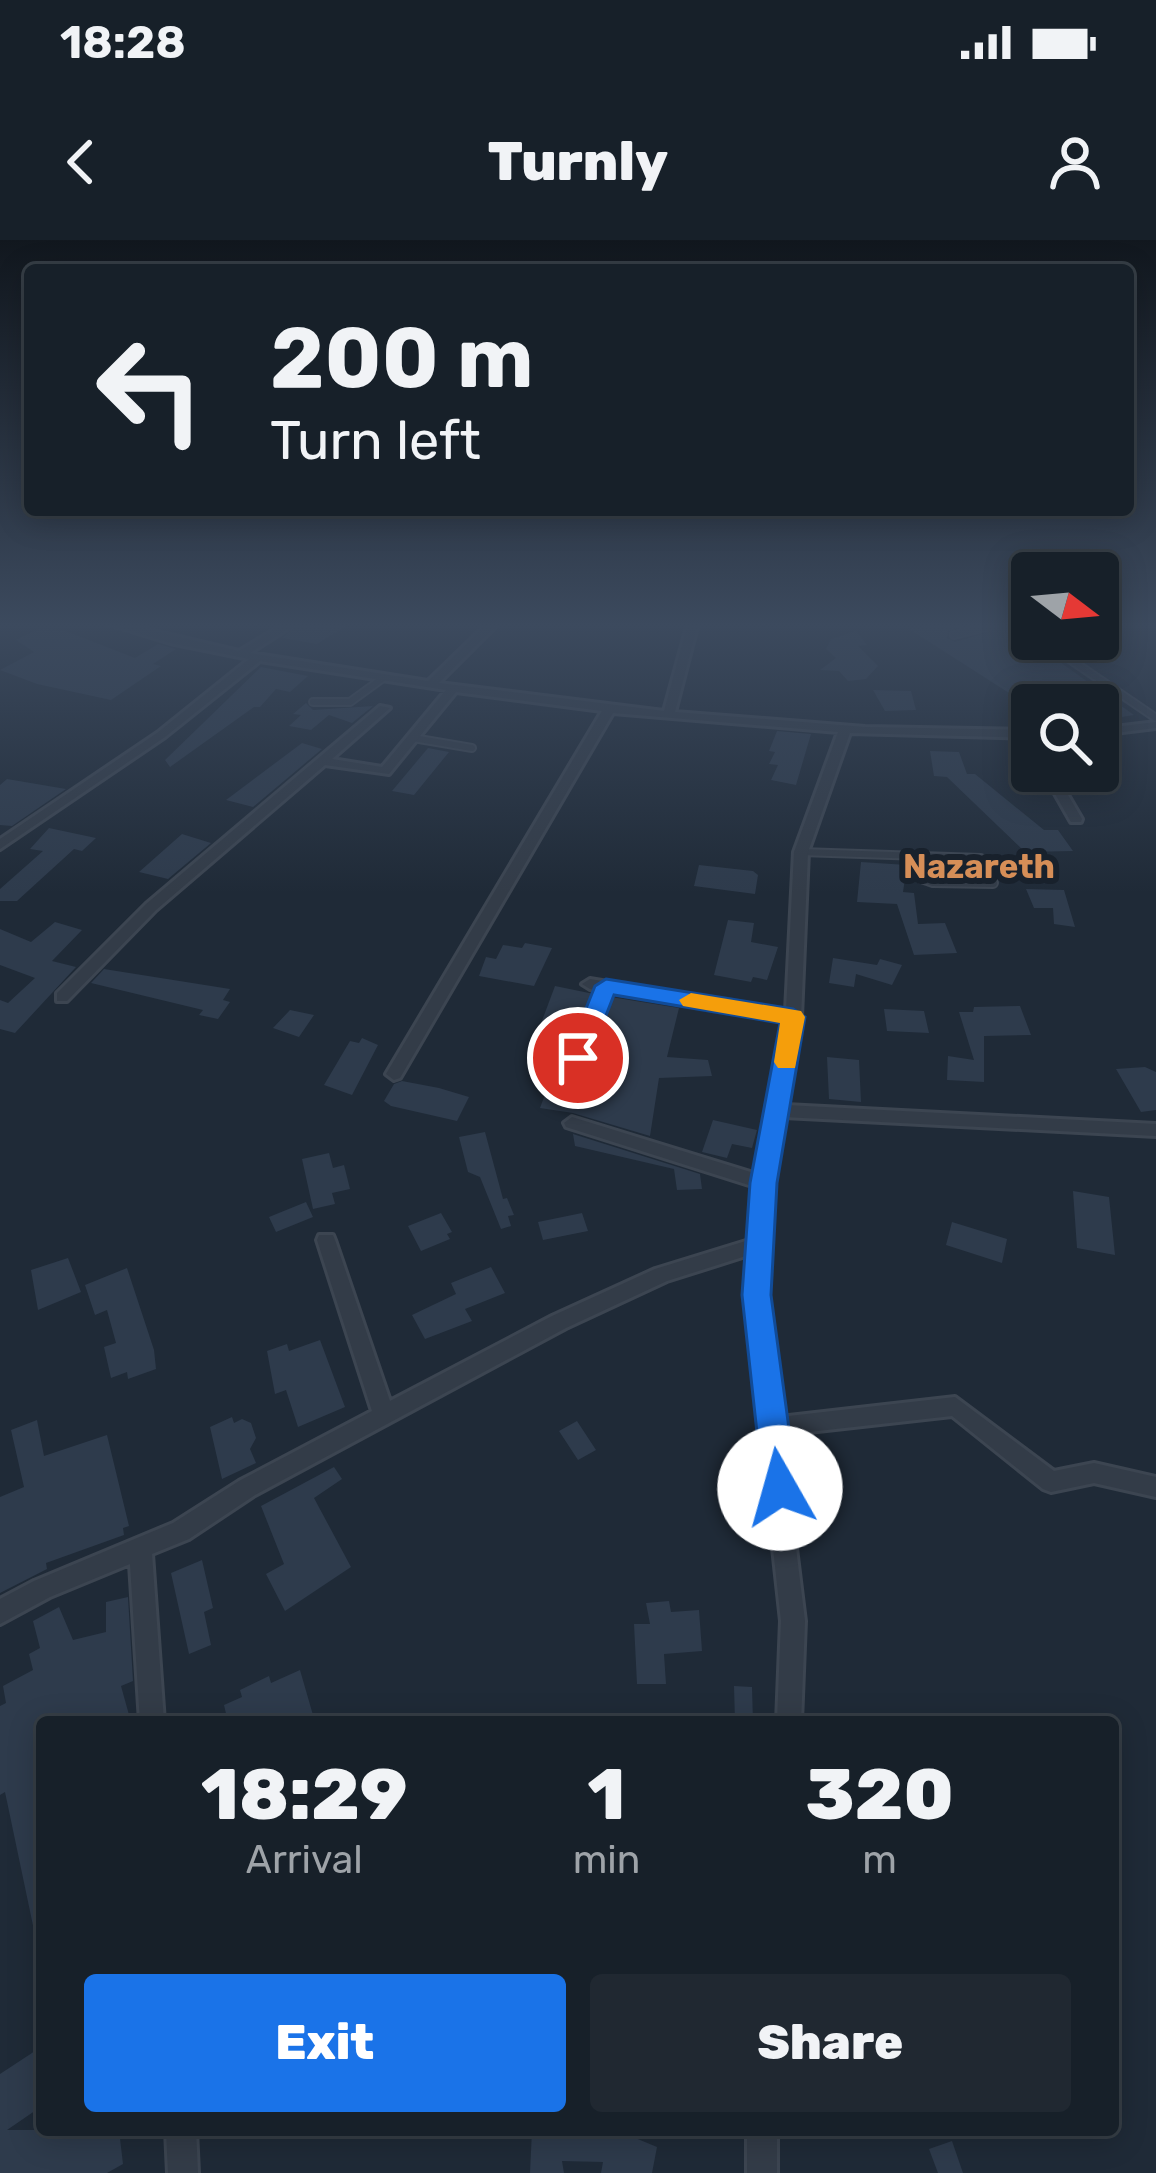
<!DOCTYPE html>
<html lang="en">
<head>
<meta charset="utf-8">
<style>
  :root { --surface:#172029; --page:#202831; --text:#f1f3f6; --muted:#9ea3a8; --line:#363e46; --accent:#1a73e8 }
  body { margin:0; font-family:Rubik,sans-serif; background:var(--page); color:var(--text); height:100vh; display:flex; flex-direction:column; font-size:45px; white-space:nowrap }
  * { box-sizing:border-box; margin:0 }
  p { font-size:39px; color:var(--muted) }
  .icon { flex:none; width:66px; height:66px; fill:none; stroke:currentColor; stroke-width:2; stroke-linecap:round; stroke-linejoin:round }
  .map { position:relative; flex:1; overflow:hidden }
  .drawer { position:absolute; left:36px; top:1476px; width:1083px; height:420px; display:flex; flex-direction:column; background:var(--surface); border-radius:12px; box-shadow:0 6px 30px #0003,0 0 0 3px var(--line) }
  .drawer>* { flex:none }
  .guide { position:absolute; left:24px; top:24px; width:1110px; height:252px; border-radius:12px; box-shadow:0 6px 30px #0003,0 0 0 3px var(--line); background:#172029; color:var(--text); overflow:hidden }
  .needle { width:78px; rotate:106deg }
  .controls { position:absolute; left:1011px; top:312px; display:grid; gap:24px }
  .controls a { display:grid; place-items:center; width:108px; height:108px; border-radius:12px; background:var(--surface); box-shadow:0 6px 30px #0003,0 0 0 3px var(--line); font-size:60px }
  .pin { position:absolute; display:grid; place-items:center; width:102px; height:102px; color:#fff; margin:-51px; border:6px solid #fff; border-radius:50%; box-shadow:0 3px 12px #0007 }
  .me { position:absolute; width:132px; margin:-66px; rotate:353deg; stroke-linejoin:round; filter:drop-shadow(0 0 9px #0008) }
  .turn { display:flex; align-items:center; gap:42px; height:252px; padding:0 48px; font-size:54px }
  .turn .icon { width:156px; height:156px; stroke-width:2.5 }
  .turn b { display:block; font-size:84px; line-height:102px }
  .eta { display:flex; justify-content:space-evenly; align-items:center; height:204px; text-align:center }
  .eta b { font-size:72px; font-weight:800; line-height:84px }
  .action { display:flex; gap:24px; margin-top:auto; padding:24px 48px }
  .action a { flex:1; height:138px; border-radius:12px; background:var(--accent); color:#fff; font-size:48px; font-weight:800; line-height:138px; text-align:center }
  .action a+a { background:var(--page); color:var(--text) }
  .status { display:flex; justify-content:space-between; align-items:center; height:84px; padding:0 60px; background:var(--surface); direction:ltr }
  .status svg { height:33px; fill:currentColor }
  header { display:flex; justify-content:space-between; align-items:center; height:156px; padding:0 48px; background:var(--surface); font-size:54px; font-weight:800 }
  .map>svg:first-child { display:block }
</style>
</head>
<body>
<div class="status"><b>18:28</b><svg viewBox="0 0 49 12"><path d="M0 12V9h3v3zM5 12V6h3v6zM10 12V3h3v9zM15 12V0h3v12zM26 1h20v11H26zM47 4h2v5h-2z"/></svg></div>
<header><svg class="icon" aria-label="back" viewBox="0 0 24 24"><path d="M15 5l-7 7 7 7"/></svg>Turnly<svg class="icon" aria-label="person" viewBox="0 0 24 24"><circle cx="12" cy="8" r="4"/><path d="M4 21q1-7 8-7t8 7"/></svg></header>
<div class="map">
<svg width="1156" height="1933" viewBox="0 0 1156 1933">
  <rect width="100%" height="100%" fill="#1f2a37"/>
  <path fill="#2e3b4c" d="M302,383H351L317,404L282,398Z
    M922,383H973L948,391L947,398L955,402L1019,383L1032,399H1042L1060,422L1134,475L1098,481V465H1059L1051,459L1026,464L906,387L926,386Z
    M38,389L63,390L135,418L158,404L176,409L153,424L161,426L111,460L37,444L0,430L34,412L16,400Z
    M856,391L867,405L858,406L878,426L866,439L848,441L839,431L820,430L836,418L826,409L831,399Z
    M261,427L308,436L290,452L276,449L260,467H254L170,527L165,520Z
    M873,450L911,451L916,470L885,471Z
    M306,463L313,470L373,466L352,483L329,475L311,490L289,486L301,475L293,474Z
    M777,491L811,494L796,545L771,540L778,525L769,524L775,512L769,511Z
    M302,503L322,509L253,567L226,560Z
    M428,508L449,512L414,555L392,551Z
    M930,511L959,512L967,534H975L1044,590H1058L1073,611L1025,612L947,537L934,536Z
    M7,539L66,549L12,586L0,585V545Z
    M49,588L96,598L82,611L74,609L17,661H0V649L43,611L30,609Z
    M182,594L211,603L168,639L139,632Z
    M861,622L907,625L903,652L914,653L918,684L945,683L957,713L914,715L897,664L857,662Z
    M699,625L753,631L758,635L755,654L694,646Z
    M1026,649L1064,650L1075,687L1054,684L1053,668H1034Z
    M728,680L754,683L751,702L778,707L767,740L753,737L751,742L714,735Z
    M55,682L82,690L52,721L76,727L15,793L0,789V760L8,763L35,738L0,725V689L31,702Z
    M525,703L552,708L534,746L479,736L486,717L496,719L503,705L522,708Z
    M833,718L877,725L880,719L902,725L892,745L856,734L854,747L829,743Z
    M104,729L230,749L223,760L230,762L218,779L199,775L203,770L91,743Z
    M555,746L594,754L579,792L540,786Z
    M611,757L679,768L667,817L708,820L712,836L659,838L650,896L573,873L540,868L556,825L581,827L585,822Z
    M1020,766L1031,795L984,796V842L947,840L948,816L974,820L959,772H973L974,767Z
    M884,769L924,771L929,793L887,791Z
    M290,770L314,775L299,797L273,788Z
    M362,798L378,805L352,855L324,845L350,801L359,803Z
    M827,817L859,820L861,862L829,859Z
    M1145,827L1156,832V870L1141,872L1116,829Z
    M402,841L439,848L469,857L457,881L391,866L384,861L394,844Z
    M713,880L757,890L752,908L732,904L727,918L702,912Z
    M485,892L503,959L507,958L514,975L508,976L511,986L501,989L480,937L468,932L459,897Z
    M573,894L700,934L702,949L677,950L674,929L575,906Z
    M329,913L333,928L344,925L350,949L332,953L335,964L313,969L302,919Z
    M1073,951L1109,957L1115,1015L1077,1008Z
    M306,962L313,977L276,992L269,977Z
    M441,973L452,992L447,994L450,999L421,1011L408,986Z
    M582,973L588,991L543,1000L538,982Z
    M952,982L1007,999L1002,1023L946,1005Z
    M68,1018L81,1052L38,1070L31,1030Z
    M491,1027L505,1053L465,1069L472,1081L425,1099L412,1075L456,1054L451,1043Z
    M127,1028L154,1110L156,1129L128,1139L127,1132L111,1138L104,1107L116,1103L107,1070L95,1075L85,1045Z
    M320,1100L345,1167L298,1187L286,1150L275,1154L267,1111L287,1104L289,1111Z
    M232,1177L234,1183L242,1179L251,1183L256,1198L250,1209L256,1223L222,1239L210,1187Z
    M37,1180L44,1216L107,1195L129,1286L123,1288L124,1295L46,1323L47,1329L0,1353V1257L24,1247L11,1190Z
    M577,1181L596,1210L578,1220L559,1191Z
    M334,1227L342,1239L314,1258L351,1327L285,1371L266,1334L284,1324L261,1266Z
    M202,1320L213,1368L204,1372L211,1405L189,1414L171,1333Z
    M128,1357L133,1441L121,1446L131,1482H42V1694L35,1695L5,1552L0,1555V1466L6,1463L3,1446L33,1430L29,1414L40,1408L33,1381L59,1367L73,1400L106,1392V1362Z
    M669,1361L671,1372L699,1370L702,1411L664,1414L666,1444H637L634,1384H650L646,1363Z
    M300,1430L315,1482H228L224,1465L242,1457L240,1450L269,1436L271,1443Z
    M734,1446L752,1447L753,1482H735Z
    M35,1811L42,1866L7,1890H119L123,1924L107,1933H0V1834Z
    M532,1890H616L657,1907L652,1933H601L603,1922L562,1921L564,1933H530Z
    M952,1901L963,1933H938L929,1909Z"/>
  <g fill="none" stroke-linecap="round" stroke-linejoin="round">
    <g stroke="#3c4551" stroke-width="10">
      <path id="service-far1" d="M1026,383L1032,386
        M954,395L1003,383
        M1049,399L1065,416L1156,478
        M313,462H350L383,438
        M413,498L472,508
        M801,612L981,618
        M912,615L916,628"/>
    </g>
    <g stroke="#3c4551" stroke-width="12">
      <path id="service" d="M915,625L919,637L933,642L993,643
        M578,818L606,746"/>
    </g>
    <g stroke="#3c4551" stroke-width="6">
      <path id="minor" d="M105,383H120L239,411L285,383H297L250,413L428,441L488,383H499L439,443L664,471L688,383H698L675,472L865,487L1032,490V498L850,493L808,612L801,777L786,865L1156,884V896L784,877C777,920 768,964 767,1008C767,1064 773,1121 780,1177L955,1157L1054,1231L1094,1223L1156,1237V1257L1094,1243L1051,1252L1043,1249L952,1176L782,1195L805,1381L801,1482H777L781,1381L751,1107L749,1015L667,1041L566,1088L255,1255L189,1299L152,1314L164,1482H140L130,1324L50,1357L0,1384V1359L34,1341L173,1283L239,1241L372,1171L317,1000L319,995H333L335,1000L390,1161L552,1076L655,1029L749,1000L755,947L566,887L564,883L572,877L757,934L785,781L590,749L582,744L590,739L786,771L794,612L838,492L613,473L400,838L394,840L386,834L602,471L456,452L389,534L325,525L156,670L67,761H57V753L146,664L380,466L390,468L332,519L382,527L446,450L260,421L165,497L0,609V599L157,493L249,419L170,403Z
        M1156,482V488L1098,495V489Z
        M1042,531H1054L1082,579L1081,582H1071Z
        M166,1890H196L198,1933H168Z
        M747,1890H777V1933H747Z"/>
    </g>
    <use href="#service-far1" stroke="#333c48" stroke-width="6"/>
    <use href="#service" stroke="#333c48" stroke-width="8"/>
    <use href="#minor" fill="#333c48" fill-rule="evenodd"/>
  </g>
  <linearGradient id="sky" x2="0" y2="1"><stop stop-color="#11171e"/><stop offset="0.59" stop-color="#3c4a5e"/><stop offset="1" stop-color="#3c4a5e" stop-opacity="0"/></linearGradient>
  <rect width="1156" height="653" fill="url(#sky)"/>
  <path fill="#1a73e8" stroke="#114b97" stroke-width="3" d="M606,739L793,769L805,777L777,943L771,1055L797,1248L792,1259L780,1264L768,1259L763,1248L742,1055L750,943L780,783L614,755L587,824H570L566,818L595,746Z"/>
  <path fill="#f59e0b" d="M691,753L801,771L805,777L795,828H778L774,822L780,783L683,766L679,760Z"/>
  <g text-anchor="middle" stroke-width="12" stroke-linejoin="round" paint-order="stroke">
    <g font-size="33" font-weight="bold" fill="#d68e57" stroke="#18212c">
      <text x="979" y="638">Nazareth</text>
    </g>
  </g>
</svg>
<div class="controls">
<a><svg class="needle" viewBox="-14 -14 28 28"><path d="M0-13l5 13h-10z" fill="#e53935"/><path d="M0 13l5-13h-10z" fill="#9ea3a8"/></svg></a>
<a><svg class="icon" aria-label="search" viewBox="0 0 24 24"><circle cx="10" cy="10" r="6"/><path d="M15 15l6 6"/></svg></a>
</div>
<div class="pin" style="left:578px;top:818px;background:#d93025"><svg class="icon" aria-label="arrive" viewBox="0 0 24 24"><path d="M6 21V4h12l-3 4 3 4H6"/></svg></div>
<svg class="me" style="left:780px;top:1248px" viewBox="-20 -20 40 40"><circle r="19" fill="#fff"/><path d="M0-13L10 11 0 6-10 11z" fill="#1a73e8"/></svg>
<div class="guide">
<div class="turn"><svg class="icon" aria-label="left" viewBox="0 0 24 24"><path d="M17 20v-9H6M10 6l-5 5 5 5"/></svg><div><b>200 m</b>Turn left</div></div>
</div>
<section class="drawer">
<div class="eta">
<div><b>18:29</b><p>Arrival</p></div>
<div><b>1</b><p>min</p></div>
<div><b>320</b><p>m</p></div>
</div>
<div class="action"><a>Exit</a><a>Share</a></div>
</section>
</div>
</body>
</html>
